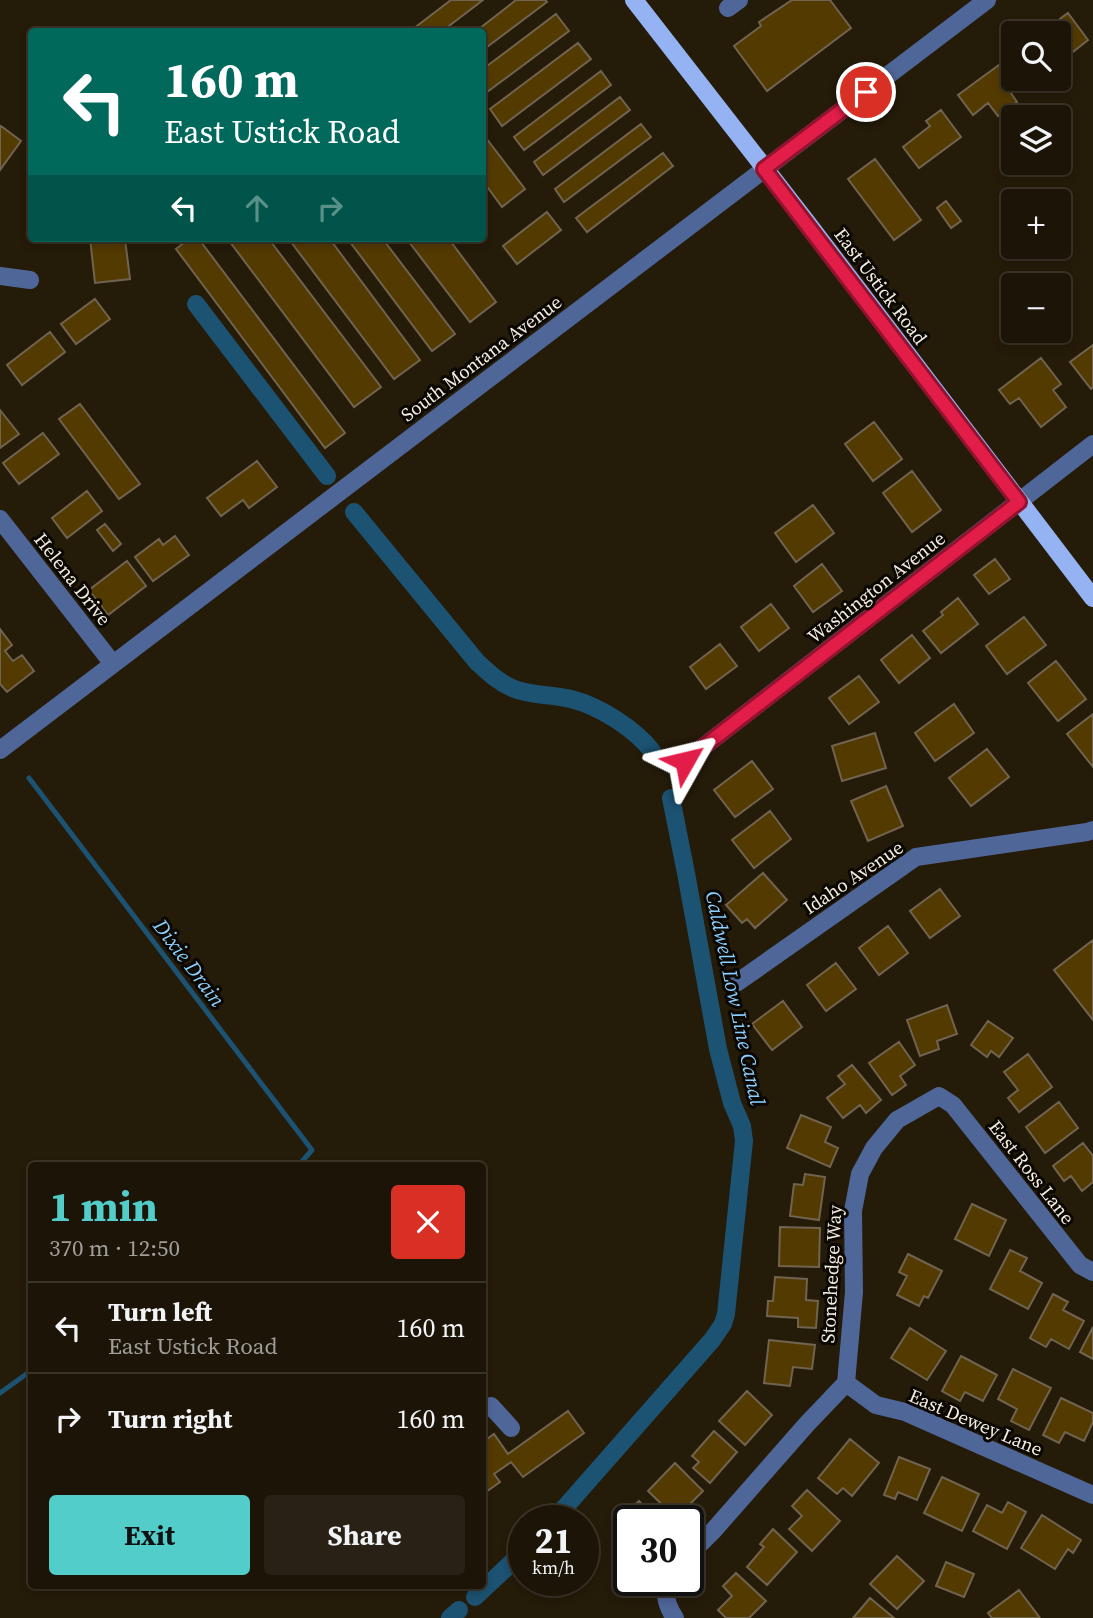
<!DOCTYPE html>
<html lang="en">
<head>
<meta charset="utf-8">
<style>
  :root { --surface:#1c1407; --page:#292115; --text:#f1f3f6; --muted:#a09e9b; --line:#3a3328; --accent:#53cdca }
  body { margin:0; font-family:"Source Serif 4",serif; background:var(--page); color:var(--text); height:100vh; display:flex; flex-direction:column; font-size:26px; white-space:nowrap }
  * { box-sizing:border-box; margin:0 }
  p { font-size:23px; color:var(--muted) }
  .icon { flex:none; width:38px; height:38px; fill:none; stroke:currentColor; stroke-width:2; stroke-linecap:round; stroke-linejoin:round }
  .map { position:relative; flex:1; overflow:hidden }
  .side { position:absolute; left:28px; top:1162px; width:458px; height:427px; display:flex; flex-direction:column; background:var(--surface); border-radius:7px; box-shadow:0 4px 10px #0003,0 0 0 2px var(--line) }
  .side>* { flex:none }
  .guide { position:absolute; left:28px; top:28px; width:458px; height:214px; border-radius:7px; box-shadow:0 4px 10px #0003,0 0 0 2px var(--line); background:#00695c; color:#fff; overflow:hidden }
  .buttons { position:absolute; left:1001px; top:21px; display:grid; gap:14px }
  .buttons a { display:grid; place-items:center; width:70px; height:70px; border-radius:7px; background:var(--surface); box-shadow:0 4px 10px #0003,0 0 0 2px var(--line); font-size:35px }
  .speed { position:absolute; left:508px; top:1505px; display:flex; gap:14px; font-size:35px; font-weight:700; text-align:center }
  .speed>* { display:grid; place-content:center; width:91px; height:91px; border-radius:50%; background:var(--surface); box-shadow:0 4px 10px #0003,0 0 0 2px var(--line); line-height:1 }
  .speed small { font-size:18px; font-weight:400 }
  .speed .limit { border:4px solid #111; border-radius:10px; background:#fff; color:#111 }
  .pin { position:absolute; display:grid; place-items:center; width:60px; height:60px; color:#fff; margin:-30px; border:4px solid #fff; border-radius:50%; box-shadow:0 2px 7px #0007 }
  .me { position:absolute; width:77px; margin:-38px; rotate:53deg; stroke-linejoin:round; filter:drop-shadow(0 0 5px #0008) }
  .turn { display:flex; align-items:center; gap:24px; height:147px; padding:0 21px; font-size:32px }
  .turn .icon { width:91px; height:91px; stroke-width:2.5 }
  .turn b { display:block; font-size:49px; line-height:60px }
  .lanes { display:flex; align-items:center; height:66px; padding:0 21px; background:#0003; justify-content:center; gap:35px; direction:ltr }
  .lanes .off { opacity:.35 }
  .round { display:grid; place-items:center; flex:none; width:74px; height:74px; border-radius:7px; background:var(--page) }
  .head { display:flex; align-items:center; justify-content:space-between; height:119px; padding:0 21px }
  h1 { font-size:42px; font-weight:700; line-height:52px; color:var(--accent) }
  .primary-button { display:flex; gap:14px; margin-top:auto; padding:14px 21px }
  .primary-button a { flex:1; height:80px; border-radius:7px; background:var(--accent); color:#111; font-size:28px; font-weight:700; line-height:80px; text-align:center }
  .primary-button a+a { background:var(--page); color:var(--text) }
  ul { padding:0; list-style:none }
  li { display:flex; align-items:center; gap:21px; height:91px; padding:0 21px; border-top:2px solid var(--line) }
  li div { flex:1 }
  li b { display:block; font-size:26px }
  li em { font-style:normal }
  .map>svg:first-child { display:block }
</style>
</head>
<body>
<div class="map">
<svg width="1093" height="1618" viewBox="0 0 1093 1618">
  <rect width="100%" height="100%" fill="#251b09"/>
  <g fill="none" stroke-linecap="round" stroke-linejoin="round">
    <path stroke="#1c5272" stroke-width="5" d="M29,778L312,1150L298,1166
      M0,1393L32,1370"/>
    <path stroke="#1c5272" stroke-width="18" d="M196,304L327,476
      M354,512L477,662C488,672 498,682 512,688C530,696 552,694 571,699C599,706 634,728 652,751
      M553,1521L712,1340L723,1324L726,1314L744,1141L742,1126L732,1103L718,1049L686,873L671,798
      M475,1597L523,1552
      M450,1618L459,1610"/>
  </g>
  <path fill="#533a00" stroke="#706450" stroke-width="2" d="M451,0H483L441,32H409Z
    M516,0H545L547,2L483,50V32H475Z
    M792,0H830L851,28L767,91L734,46L761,26L759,22Z
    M1068,13L1088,40L1059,63V33H1056L1059,32L1053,24Z
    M556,14L569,31L483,95V69Z
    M578,43L591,59L502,126L490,109Z
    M1007,59L1013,66V79H1023L1009,90L1017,102L998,116L988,103L973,115L958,95Z
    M601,71L611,85L524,150L514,137Z
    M620,97L630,110L543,175L534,162Z
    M941,110L961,137L919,168L903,147L930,126L926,121Z
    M641,124L651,137L564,202L555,189Z
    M1,126L21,141L0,170V128Z
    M483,134L525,189L502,207L483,181Z
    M663,153L673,166L587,232L576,218Z
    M875,159L921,220L894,240L848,179Z
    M946,201L961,221L951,228L937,208Z
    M547,212L561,230L517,264L503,246Z
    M90,238H112V241L125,239L130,279L95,283Z
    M190,238H198L345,433L325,448L176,249Z
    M227,238H268L381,387L354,407Z
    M288,238H329L420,360L394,379Z
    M347,238H382L455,334L432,351Z
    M406,238H448L496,302L470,322Z
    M95,299L110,319L76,344L61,324Z
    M50,332L65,352L22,385L7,365Z
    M1093,345V387L1091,389L1070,362Z
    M1041,358L1061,384L1053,390L1066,407L1041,427L1019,398L1010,404L999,390Z
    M80,404L140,484L119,499L59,419Z
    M0,410L19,434L0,448Z
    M874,422L902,459L873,481L845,444Z
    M43,433L59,454L19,484L3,463Z
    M257,461L277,487L249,508L243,500L221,516L207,498Z
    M912,471L941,510L912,532L883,493Z
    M87,491L102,511L67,538L52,518Z
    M813,505L834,533L796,562L775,533Z
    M105,524L121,544L113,551L97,530Z
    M175,536L189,555L153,581L135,557L159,539L163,545Z
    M995,559L1010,579L989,594L974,575Z
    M127,561L146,586L108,615L89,590Z
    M822,564L842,591L813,612L794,586Z
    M958,598L978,624L941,653L923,631L943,615L941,612Z
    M771,604L789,628L759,651L741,627Z
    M1024,617L1046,645L1007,674L986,646Z
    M0,629L12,645L5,651L13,661L22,655L34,671L7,692L0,684Z
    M912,635L930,658L899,683L881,660Z
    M720,644L737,666L706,689L690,667Z
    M1056,661L1086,699L1058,721L1028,683Z
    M859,676L879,702L849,724L829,698Z
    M954,704L974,733L935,761L915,733Z
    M1093,714V767L1067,734Z
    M875,733L886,768L842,781L832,746Z
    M987,749L1009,777L971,806L949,778Z
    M752,761L773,789L735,817L714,790Z
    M886,786L903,826L868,841L851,801Z
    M770,811L791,839L754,868L732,840Z
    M763,873L787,900L755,928L747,919L742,923L726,905Z
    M940,889L960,916L930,938L910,911Z
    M888,926L908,953L879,975L859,948Z
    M1093,940V1020L1054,970Z
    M836,963L856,989L826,1011L807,985Z
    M783,1001L802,1027L772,1050L752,1024Z
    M947,1005L957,1034L937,1041L939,1049L920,1056L907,1020Z
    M988,1021L1013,1038L999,1057L991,1051L987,1057L971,1045Z
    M899,1042L915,1065L900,1076L906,1085L892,1095L869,1063Z
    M1028,1054L1052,1087L1019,1112L1008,1098L1018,1090L1004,1072Z
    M852,1065L881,1100L866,1113L860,1105L843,1118L827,1098L845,1084L838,1076Z
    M1059,1102L1078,1128L1045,1153L1026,1127Z
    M801,1115L831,1127L825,1142L838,1148L830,1167L787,1148Z
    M1083,1143L1093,1156V1182L1082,1191L1071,1176L1064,1181L1053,1166Z
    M805,1174L825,1177L819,1220L790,1216L794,1184L803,1185Z
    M972,1204L1006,1220L989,1256L955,1239Z
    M780,1227L820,1228L819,1267L779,1266Z
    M1010,1250L1027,1258L1020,1271L1042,1283L1028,1309L990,1289Z
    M908,1254L942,1271L928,1298L924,1296L919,1306L897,1295L907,1276L899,1272Z
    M775,1277L807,1279L806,1300L818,1301L816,1328L798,1327V1318L767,1316L768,1301H773Z
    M1053,1294L1068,1302L1063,1310L1084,1321L1069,1349L1051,1339L1046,1347L1030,1338Z
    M1093,1327V1359L1080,1352Z
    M910,1328L946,1351L927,1380L891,1358Z
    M769,1340L815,1345L812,1369L793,1367L790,1386L764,1383Z
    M961,1356L997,1375L983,1401L965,1392L960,1401L942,1391Z
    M1013,1369L1051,1388L1029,1430L1011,1421L1017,1409L998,1399Z
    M747,1391L772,1415L745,1445L719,1421Z
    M1061,1398L1093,1413V1422L1084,1441L1065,1432L1059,1443L1043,1435Z
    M568,1411L584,1433L523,1477L511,1462L494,1474L500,1482L483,1494V1442L494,1434L508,1454Z
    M714,1431L737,1452L710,1483L693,1468L699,1462L692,1456Z
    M850,1439L879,1463L852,1496L843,1488L837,1494L818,1478Z
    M899,1457L930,1469L917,1500L898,1492L895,1499L884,1495Z
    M675,1463L703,1491L676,1518L648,1491Z
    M942,1477L979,1494L962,1531L924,1513Z
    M807,1490L840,1521L812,1551L789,1529L802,1516L792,1506Z
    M639,1501L657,1521H628V1543L613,1525Z
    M1008,1502L1026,1512L1007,1549L973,1531L987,1505L1002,1513Z
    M1042,1515L1081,1540L1073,1553L1068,1549L1055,1569L1021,1548Z
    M773,1529L797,1552L767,1585L747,1567L764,1547L760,1544Z
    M897,1556L924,1581L897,1609L870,1584Z
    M946,1562L974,1574L964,1597L936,1586Z
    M736,1573L766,1601L749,1618H726L718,1610L732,1596L723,1586Z
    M1019,1590L1040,1618H992L988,1613Z
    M870,1598L894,1618H853Z"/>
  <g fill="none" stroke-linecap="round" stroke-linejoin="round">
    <path stroke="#4f6699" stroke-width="18" d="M728,8L739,0
      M0,276L30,280
      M0,519L113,664
      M0,750L987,0
      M685,761L1093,444
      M735,984L916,857L1087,832L1093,830
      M846,1383L876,1405L905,1412L1093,1495
      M483,1409L491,1406L511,1428
      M688,1556L713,1531L806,1425L846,1383L854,1292L853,1211L860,1174L874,1148L897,1120L939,1096L953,1105L1080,1265L1093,1272
      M666,1580C664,1594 667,1607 675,1618"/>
    <path stroke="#95b3f2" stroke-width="18" d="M634,0L806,221L1093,598"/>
  </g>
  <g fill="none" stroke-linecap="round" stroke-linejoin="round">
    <g stroke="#92132f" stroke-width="18">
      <path id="route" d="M685,761L1019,502L764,169L866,92"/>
    </g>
    <use href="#route" stroke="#e11d48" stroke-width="12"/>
  </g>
  <g text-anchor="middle" stroke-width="6" stroke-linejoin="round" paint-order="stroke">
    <g font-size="19" fill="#f3ece1" stroke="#0b0702">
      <text transform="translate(881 286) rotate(53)" y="7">East Ustick Road</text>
      <text transform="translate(481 358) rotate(-37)" y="7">South Montana Avenue</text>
      <text transform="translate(73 579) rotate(52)" y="7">Helena Drive</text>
      <text transform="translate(876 587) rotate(-38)" y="7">Washington Avenue</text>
      <text transform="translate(853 877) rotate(-34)" y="7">Idaho Avenue</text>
      <text transform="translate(1032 1172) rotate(52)" y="7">East Ross Lane</text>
      <text transform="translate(831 1274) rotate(-87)" y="7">Stonehedge Way</text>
      <text transform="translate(976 1422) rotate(23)" y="7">East Dewey Lane</text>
    </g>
    <g font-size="21" font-style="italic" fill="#8acffe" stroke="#0b0702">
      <text transform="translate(189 963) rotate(53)" y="7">Dixie Drain</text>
      <text transform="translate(735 998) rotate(78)" y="7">Caldwell Low Line Canal</text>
    </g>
  </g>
</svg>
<div class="buttons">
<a><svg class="icon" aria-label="search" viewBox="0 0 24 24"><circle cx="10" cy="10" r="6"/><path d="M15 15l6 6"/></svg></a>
<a><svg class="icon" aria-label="layers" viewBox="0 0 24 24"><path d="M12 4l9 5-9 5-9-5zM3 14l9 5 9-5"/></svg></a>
<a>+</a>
<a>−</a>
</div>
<div class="speed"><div>21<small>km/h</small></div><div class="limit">30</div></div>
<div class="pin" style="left:866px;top:92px;background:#d93025"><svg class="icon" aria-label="arrive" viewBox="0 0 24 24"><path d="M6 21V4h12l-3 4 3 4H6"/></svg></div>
<svg class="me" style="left:685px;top:761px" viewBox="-20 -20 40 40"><path d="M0-17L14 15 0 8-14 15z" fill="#e11d48" stroke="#fff" stroke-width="4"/></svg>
<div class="guide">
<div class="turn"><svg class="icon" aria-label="left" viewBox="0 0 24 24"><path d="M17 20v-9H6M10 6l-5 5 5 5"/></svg><div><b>160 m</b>East Ustick Road</div></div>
<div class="lanes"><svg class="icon" aria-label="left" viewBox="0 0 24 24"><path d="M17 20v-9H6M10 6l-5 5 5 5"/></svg><svg class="icon off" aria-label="ahead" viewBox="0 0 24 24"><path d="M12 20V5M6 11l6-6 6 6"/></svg><svg class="icon off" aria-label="right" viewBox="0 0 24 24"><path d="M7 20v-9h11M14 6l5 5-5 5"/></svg></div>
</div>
<section class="side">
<div class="head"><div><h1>1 min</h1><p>370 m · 12:50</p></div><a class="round" style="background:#d93025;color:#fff"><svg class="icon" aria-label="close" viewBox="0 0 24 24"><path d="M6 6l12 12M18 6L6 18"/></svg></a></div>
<ul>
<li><svg class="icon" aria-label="left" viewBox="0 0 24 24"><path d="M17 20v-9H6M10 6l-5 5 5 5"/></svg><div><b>Turn left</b><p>East Ustick Road</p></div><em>160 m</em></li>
<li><svg class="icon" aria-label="right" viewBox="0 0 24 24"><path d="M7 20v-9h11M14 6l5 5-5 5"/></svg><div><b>Turn right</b></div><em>160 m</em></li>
</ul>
<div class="primary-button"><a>Exit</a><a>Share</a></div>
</section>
</div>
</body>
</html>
